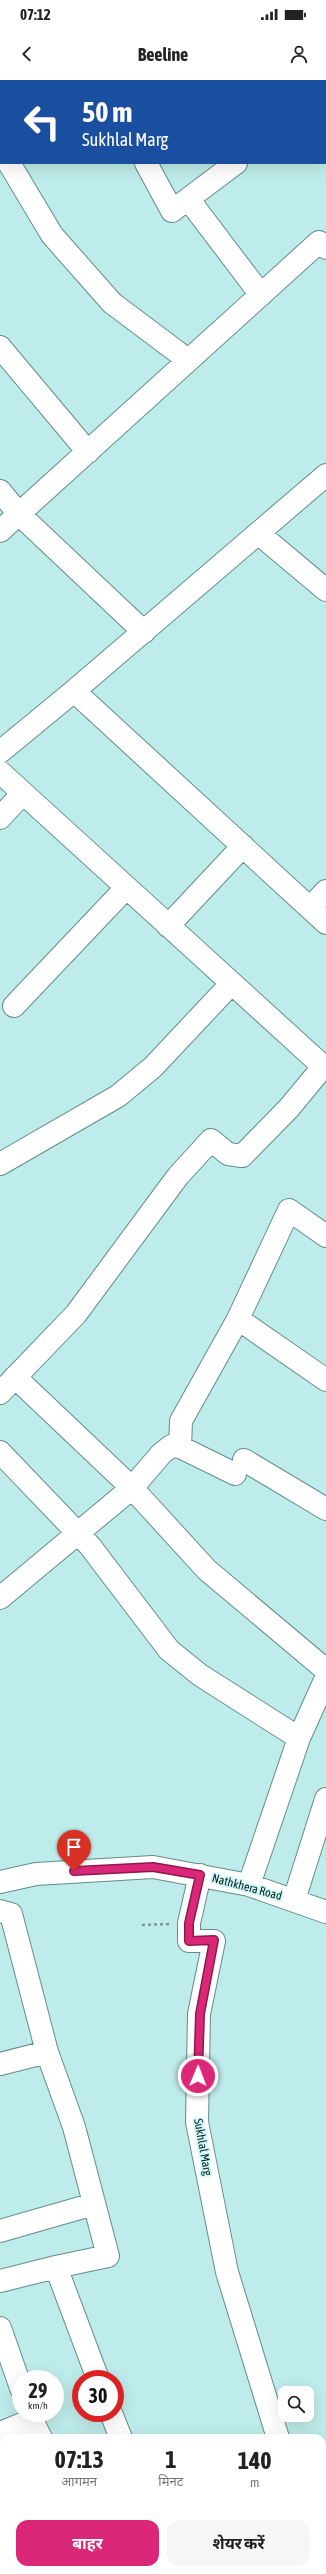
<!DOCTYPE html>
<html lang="hi">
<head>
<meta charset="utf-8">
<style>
  :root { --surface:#fff; --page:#f6f6f6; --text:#222; --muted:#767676; --accent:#db2777 }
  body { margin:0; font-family:"Asap Condensed","Noto Sans Devanagari",sans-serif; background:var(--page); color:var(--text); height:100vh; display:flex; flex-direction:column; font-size:15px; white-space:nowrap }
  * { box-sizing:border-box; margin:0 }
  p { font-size:13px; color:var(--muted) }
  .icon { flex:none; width:22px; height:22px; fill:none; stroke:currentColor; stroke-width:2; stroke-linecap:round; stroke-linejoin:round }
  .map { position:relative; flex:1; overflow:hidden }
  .details { position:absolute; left:0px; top:2354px; width:326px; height:140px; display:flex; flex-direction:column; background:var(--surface); border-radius:12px 12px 0 0; box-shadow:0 4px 16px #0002 }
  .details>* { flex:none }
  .guide { position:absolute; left:0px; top:0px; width:326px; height:84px; box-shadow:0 4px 16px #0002; background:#1a4fa0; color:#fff; overflow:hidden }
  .controls { position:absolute; left:278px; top:2306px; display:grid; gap:8px }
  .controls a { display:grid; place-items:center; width:36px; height:36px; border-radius:8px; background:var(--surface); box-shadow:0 4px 16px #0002; font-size:20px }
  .speed { position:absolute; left:12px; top:2290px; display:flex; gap:8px; font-size:20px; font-weight:700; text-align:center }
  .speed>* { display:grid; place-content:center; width:52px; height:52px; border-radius:50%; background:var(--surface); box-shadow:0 4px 16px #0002; line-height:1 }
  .speed small { font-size:10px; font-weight:400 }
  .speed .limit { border:6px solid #d22; background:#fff; color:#111 }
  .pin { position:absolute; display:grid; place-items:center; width:34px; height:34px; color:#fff; margin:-41px -17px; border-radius:50% 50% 50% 0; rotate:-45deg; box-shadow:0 0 4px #0007 }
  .pin .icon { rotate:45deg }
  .me { position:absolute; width:44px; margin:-22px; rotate:1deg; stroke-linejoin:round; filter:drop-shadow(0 0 3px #0008) }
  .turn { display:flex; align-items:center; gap:14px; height:84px; padding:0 16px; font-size:18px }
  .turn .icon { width:52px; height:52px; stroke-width:2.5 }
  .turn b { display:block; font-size:28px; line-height:34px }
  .eta { display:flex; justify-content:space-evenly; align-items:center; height:68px; text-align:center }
  .eta b { font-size:24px; font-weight:700; line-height:28px }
  .cta { display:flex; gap:8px; margin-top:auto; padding:8px 16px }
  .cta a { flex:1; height:46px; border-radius:12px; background:var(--accent); color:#fff; font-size:16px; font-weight:700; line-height:46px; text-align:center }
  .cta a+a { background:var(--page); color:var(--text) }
  .status { display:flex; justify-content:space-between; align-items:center; height:28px; padding:0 20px; background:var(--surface); direction:ltr }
  .status svg { height:11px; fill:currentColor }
  header { display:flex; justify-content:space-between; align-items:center; height:52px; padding:0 16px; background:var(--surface); font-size:18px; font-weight:700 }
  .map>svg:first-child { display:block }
</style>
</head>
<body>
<div class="status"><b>07:12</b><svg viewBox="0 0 49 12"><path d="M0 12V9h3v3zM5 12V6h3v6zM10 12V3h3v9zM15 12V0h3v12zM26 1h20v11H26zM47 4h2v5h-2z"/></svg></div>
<header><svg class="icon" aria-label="back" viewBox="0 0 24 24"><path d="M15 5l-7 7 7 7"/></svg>Beeline<svg class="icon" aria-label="person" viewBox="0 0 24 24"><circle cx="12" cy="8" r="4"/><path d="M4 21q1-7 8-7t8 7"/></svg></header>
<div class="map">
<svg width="326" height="2494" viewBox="0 0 326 2494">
  <rect width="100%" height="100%" fill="#beecea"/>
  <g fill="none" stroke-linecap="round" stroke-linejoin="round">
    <g stroke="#628d8c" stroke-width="24">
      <path id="minor" d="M102,0L103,1
        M263,0L264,1
        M0,1L2,0
        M0,67L1,69
        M9,83L52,155L112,223L188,280
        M146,83L172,131L236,83
        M189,120L261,215
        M0,267L88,372
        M0,411L19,434L144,552
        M0,451L319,162L326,168
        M258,453L326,510
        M74,611L326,843
        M0,672L74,611L326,395
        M0,692L326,989
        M0,738L23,713
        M310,828L326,811
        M168,846L243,766
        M14,926L126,808
        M0,1084L118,1016L153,987L231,904
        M326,1156L289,1130L238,1239L326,1300
        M15,1297L132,1408L207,1490L326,1590
        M0,1313L76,1234L178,1096L211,1060L228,1074L242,1076L289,1028L323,987
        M180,1367L181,1341L238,1239
        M0,1372L90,1466L169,1570L200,1595L299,1658
        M244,1380L326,1429
        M0,1518L132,1408L161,1374L171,1366L180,1367L235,1394
        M200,1795L189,1843V1861H214L199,1934L197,2042L227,2192L278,2358
        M0,1802L36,1794L153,1787L249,1805L326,1832
        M249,1805L299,1658L326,1598
        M294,1820L326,1719
        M0,1831L11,1834L47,1972L74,2047L108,2176L56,2187L98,2299
        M0,1984L47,1972
        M0,2151L94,2124
        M0,2201L56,2187
        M0,2248L21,2308
        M111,2333L121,2358
        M0,2353L32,2340L41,2358
        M322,2400L326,2398
        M105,2490L107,2494
        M139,2494L147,2490"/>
    </g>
    <path stroke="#789a99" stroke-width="2.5" stroke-dasharray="3 3" stroke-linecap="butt" d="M142,1845L170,1844"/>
    <use href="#minor" stroke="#fff" stroke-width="22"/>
  </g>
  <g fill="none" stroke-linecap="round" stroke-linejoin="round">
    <g stroke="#8e194d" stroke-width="10">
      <path id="route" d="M74,1791L153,1787L200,1795L189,1843V1861L214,1860L200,1934L198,1996"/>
    </g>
    <use href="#route" stroke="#db2777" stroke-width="7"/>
  </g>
  <g text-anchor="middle" stroke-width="3.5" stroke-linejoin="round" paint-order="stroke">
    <g font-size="12" fill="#0e201f" stroke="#cbf9f8">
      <text transform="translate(247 1807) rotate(15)" y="4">Nathkhera Road</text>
      <text transform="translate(203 2067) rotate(80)" y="4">Sukhlal Marg</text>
    </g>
  </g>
</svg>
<div class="controls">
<a><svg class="icon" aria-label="search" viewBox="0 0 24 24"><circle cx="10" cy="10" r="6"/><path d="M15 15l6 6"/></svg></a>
</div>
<div class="speed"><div>29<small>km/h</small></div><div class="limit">30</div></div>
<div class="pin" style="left:74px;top:1791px;background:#d93025"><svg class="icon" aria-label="arrive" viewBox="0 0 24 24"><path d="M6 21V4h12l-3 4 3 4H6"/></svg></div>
<svg class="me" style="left:198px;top:1996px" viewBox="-20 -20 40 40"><circle r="17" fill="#db2777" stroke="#fff" stroke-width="3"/><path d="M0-11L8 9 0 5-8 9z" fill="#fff"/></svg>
<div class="guide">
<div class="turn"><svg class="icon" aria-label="left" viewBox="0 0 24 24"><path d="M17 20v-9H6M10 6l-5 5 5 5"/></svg><div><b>50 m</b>Sukhlal Marg</div></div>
</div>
<section class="details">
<div class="eta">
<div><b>07:13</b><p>आगमन</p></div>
<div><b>1</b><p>मिनट</p></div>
<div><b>140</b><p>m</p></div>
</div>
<div class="cta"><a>बाहर</a><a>शेयर करें</a></div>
</section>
</div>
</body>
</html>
